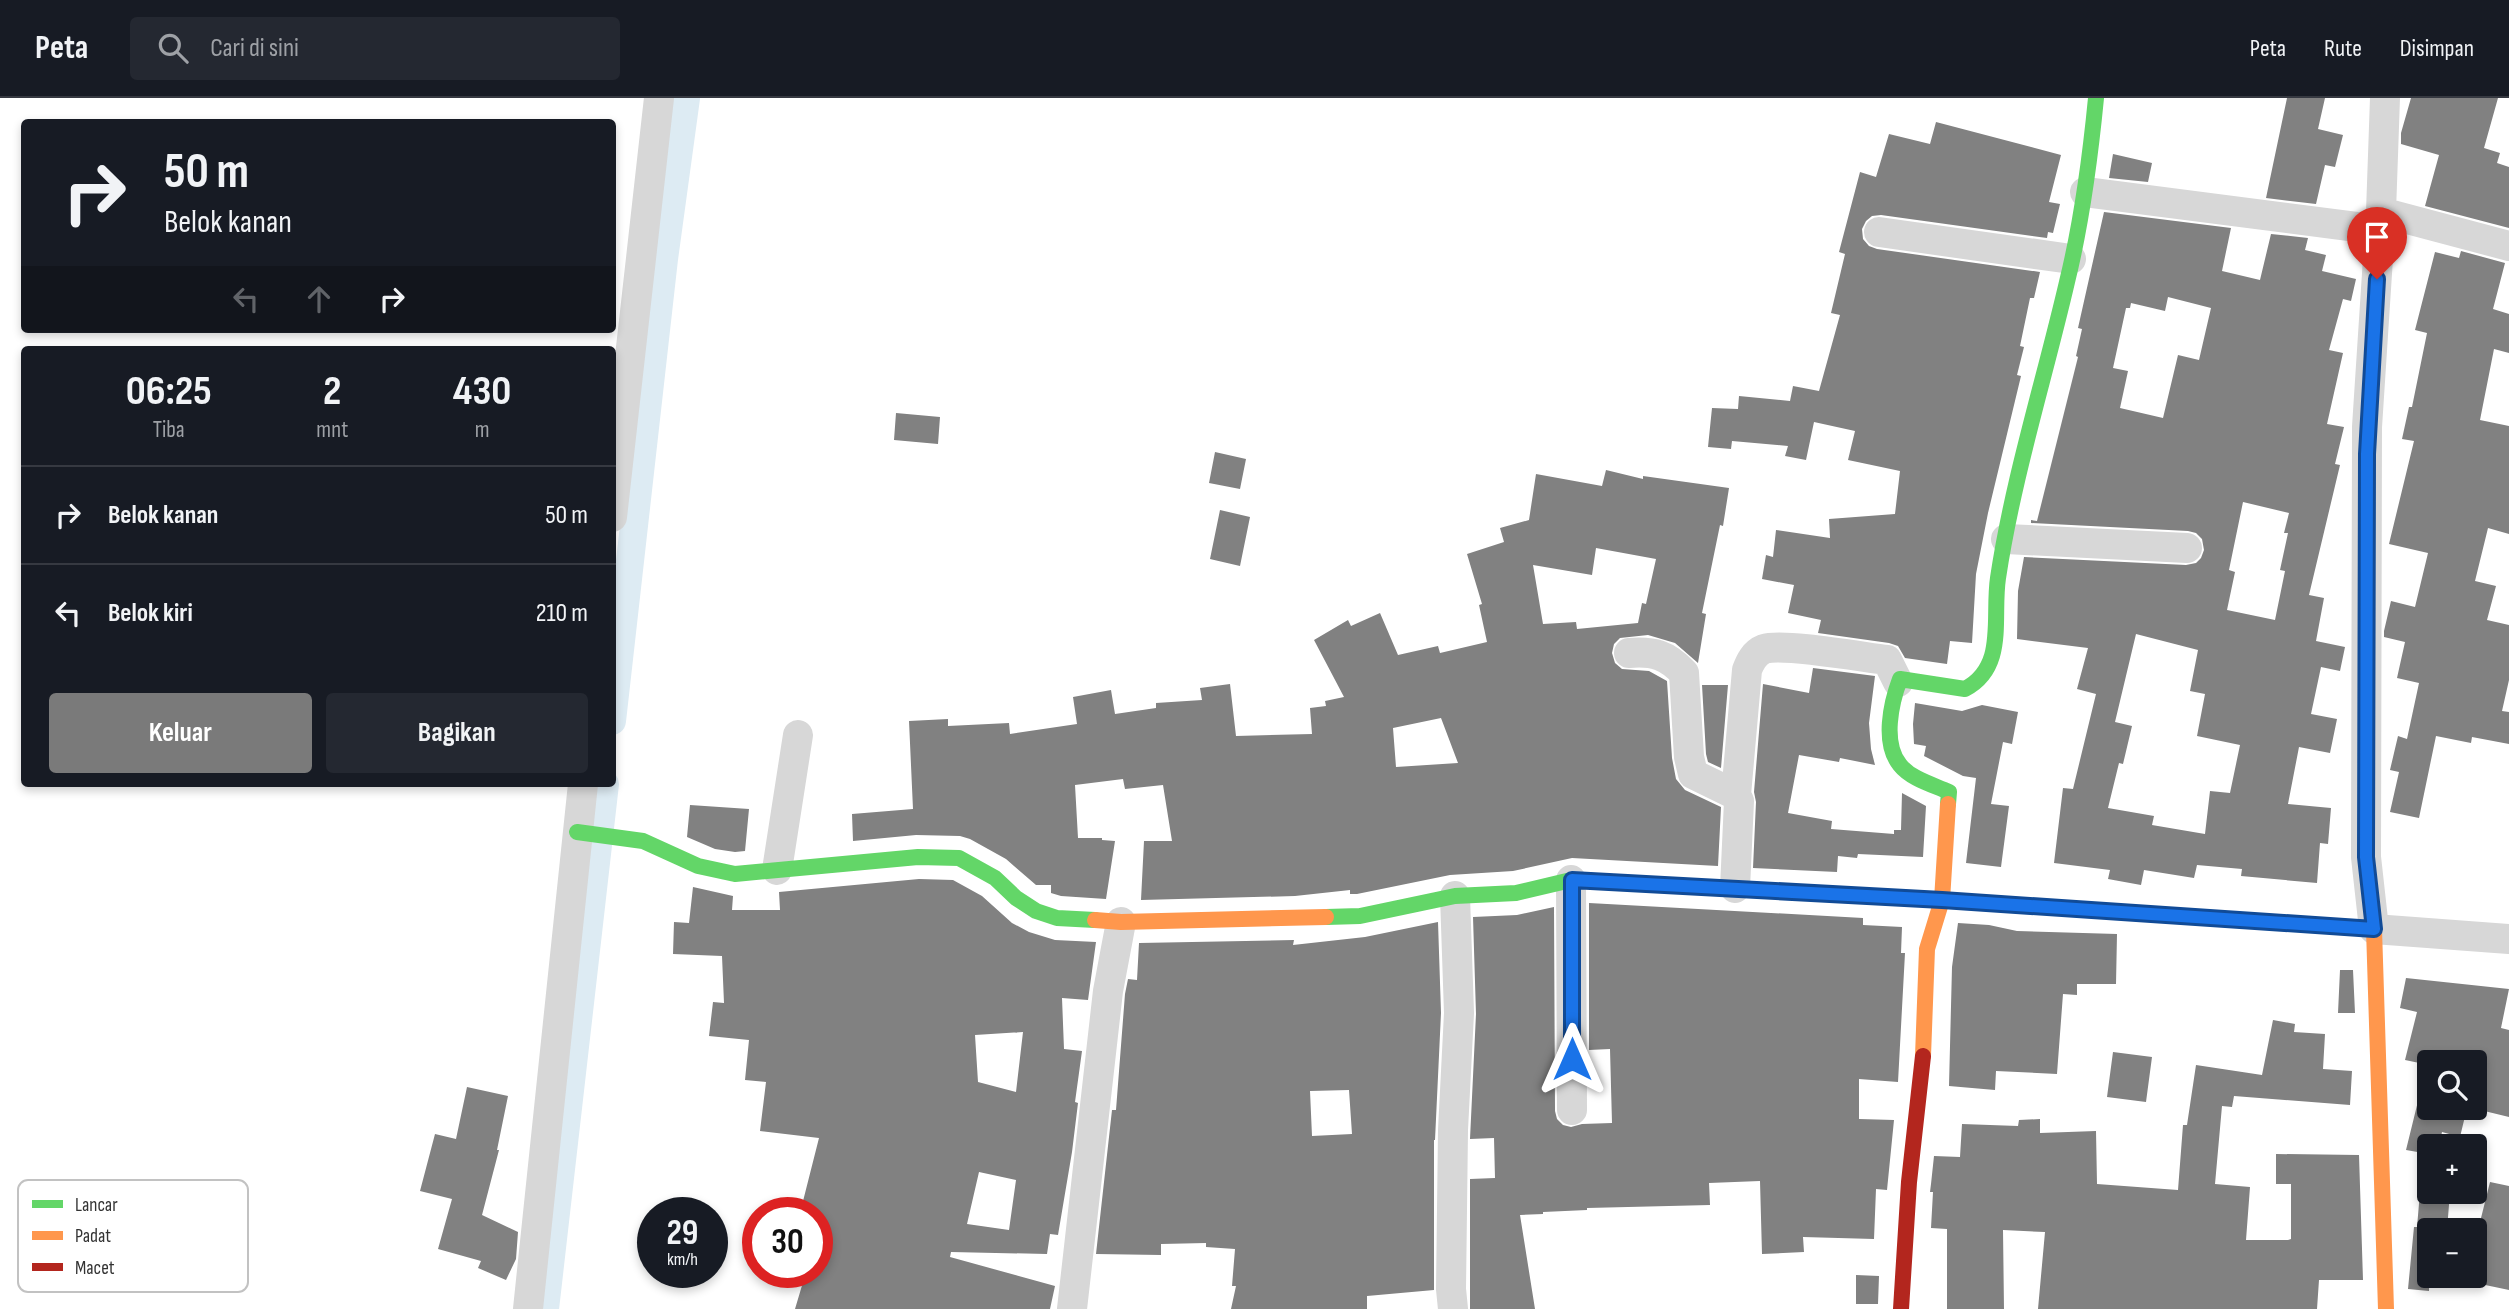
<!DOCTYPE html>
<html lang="id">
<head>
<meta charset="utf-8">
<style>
  :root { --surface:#171b24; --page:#242831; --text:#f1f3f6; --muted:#9ea1a6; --line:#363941; --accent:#7a7a7a }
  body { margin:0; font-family:"Sofia Sans Condensed",sans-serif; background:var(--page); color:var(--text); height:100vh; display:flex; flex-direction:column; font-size:26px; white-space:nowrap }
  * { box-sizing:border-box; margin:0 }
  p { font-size:23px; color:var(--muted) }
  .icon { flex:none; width:38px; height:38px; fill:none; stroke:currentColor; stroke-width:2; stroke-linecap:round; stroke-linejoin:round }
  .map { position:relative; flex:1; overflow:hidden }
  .details { position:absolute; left:21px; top:248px; width:595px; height:441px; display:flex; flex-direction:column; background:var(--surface); border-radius:7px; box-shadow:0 4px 10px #0003 }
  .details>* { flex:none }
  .top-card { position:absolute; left:21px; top:21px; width:595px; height:214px; border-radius:7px; box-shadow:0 4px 10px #0003; background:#171b24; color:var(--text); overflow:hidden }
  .fabs { position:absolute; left:2417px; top:952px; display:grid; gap:14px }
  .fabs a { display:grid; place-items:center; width:70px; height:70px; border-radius:7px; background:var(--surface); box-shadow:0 4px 10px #0003; font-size:35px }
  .speed { position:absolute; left:637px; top:1099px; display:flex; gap:14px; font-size:35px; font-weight:700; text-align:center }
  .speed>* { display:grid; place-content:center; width:91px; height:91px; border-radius:50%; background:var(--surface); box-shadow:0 4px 10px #0003; line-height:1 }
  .speed small { font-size:18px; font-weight:400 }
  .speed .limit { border:10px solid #d22; background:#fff; color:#111 }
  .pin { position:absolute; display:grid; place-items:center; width:60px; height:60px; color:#fff; margin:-72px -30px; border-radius:50% 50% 50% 0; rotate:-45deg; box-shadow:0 0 7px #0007 }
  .pin .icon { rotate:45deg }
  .me { position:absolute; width:77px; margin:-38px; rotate:0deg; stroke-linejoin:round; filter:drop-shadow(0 0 5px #0008) }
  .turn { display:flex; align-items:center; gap:24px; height:147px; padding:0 28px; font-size:32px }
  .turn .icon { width:91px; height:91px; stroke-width:2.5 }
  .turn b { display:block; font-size:49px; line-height:60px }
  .lanes { display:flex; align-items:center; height:66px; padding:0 28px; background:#0003; justify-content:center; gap:35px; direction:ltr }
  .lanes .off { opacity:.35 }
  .eta { display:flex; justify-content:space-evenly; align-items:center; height:119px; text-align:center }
  .eta b { font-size:42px; font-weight:700; line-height:49px }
  .button { display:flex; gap:14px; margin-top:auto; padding:14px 28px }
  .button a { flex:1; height:80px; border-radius:7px; background:var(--accent); color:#fff; font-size:28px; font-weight:700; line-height:80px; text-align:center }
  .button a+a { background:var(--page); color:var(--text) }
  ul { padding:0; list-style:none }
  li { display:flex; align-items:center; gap:21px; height:98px; padding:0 28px; border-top:2px solid var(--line) }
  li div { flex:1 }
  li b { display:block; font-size:26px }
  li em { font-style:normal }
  header { display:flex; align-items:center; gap:42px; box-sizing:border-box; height:98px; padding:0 35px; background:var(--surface); border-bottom:2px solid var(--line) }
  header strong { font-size:33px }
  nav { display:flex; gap:38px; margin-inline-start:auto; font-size:24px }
  .search { width:490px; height:63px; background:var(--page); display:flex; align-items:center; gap:18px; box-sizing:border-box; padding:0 24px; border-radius:7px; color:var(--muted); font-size:26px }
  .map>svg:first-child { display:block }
</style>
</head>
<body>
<header>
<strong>Peta</strong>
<div class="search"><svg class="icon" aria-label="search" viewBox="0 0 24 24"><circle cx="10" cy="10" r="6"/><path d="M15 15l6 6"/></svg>Cari di sini</div>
<nav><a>Peta</a><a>Rute</a><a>Disimpan</a></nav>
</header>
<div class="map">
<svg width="2509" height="1211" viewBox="0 0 2509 1211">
  <rect width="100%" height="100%" fill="#fff"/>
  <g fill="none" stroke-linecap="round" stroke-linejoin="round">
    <path stroke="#ddebf3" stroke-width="28" d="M612,623L664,161L686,0
      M545,1211L605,686"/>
  </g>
  <path fill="#818181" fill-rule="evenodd" d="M2287,0H2325L2318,31L2343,37L2335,69L2325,67L2316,106L2266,100Z
    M2411,0H2498L2484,50L2500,55L2497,65L2509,69V130L2425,108L2439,57L2401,46V35Z
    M1936,24L2061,57L2049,104L2060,106L2053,135L2048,134L2047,140L1881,117L1872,118L1866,123L1862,131L1863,141L1869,148L1877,151L2040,174L2034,200H2030L2020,248L2024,249L2017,277L2021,278L1988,415L1976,476L1972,545L1950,543L1947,566L1905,560L1898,548L1889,545L1818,535L1821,522L1788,515L1794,487L1762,481L1766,457L1773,459L1776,432L1830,440L1829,421L1895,416L1900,373L1848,362L1855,333L1814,324L1806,362L1785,358L1788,348L1732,343L1731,351L1708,349L1712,310L1738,311L1739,298L1790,303L1793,288L1819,293L1840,217L1831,215L1845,156L1839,154L1860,74L1876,79L1889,36L1930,46Z
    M2113,56L2152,65L2148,84L2109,80Z
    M2104,114L2231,130L2222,173L2260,182L2271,136L2308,140L2305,152L2326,157L2322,173L2356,181L2351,203L2343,201L2329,252L2343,255L2327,326L2344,329L2335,366L2340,367L2309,497L2324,500L2316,543L2345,549L2340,573L2321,569L2311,616L2337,621L2330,655L2299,649L2288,706L2331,710L2328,746L2320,745L2317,785L2241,778L2242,771L2197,767L2194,780L2144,772L2141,787L2108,781L2110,772L2054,765L2063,690L2073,691L2096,596L2077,591L2088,550L2017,541L2018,493L2024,459L2186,467L2196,465L2201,460L2204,452L2202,441L2196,435L2188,433L2031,425V422L2037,423L2078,259L2076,258L2082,231L2078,230ZM2168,199L2211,210L2199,262L2178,257L2163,320L2120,310L2128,273L2113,270L2126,210H2130L2131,205L2165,213ZM2243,404L2289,415L2284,435H2288L2280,472L2285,473L2275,522L2227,512L2235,474L2229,472ZM2136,536L2198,552L2190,593L2205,596L2197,638L2240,647L2230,695L2210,693L2205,736L2152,727L2154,718L2108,710L2119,665L2123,666L2132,628L2115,624Z
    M2461,153L2505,165L2493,211L2509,216V255L2494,251L2480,322L2509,328V436L2488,430L2475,483L2496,488L2487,522L2509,527V582L2502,613L2509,614V646L2472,639L2471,645L2436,638L2419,720L2390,714L2399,674L2390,672L2398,638L2407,641L2419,585L2397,580L2405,544L2384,539V533L2391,503L2415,509L2428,455L2389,446L2414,343L2402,341L2409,309H2412L2427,235L2415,232L2435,154L2459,160Z
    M896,315L940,319L938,346L894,342Z
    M1215,354L1246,361L1240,391L1209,385Z
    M1606,372L1643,381V378L1729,390L1723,428L1720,427L1702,515L1706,516L1698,565L1675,545L1648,537L1620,540L1614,546L1612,555L1615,565L1622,571L1649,573L1667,583L1672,660L1676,681L1685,692L1721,709L1718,768L1572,760L1513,773L1450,777L1357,796H1350V792L1295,798L1141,802L1144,743H1172L1163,687L1125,691L1123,681L1075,687L1078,740H1102V742L1115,743L1106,801L1061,798L1051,795V787H1036L1006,761L970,741L960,738L916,737L853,743L852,716L913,711L909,623L948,621V628L1009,625L1010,636L1077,626L1073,599L1111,592L1115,616L1156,610V605L1202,602L1200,590L1230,586L1236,638L1312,636L1310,610L1326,608L1325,603L1344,599L1314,542L1348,522L1351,528L1380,515L1398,557L1438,548L1440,555L1487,544L1479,507L1482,506L1467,456L1504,444L1500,430L1529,422L1536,376L1602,388ZM1596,450L1656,461L1646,506L1642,505L1638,525L1577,531L1576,524L1543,526L1533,467L1592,477ZM1441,620L1458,665L1396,669L1393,630Z
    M1220,412L1250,419L1240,468L1210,461Z
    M1813,570L1875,578L1869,625L1871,651L1875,667L1840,660L1839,664L1799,657L1788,715L1832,723L1831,731L1894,736V732H1901L1902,695L1926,708L1923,759L1858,756L1857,760L1838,758L1837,774L1753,770L1756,704L1754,694L1763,586L1809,595Z
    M1702,587H1728L1721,670L1708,664L1706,656Z
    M1915,605L1962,613L1982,607L2018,614L2012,646L2003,644L1991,706L2009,708L2001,769L1966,765L1976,680L1963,678L1926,659L1924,658L1926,648L1914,646L1913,626Z
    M690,707L749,711L745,753L735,754L715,751L687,739Z
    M919,781L953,782L982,798L1012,825L1029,834L1055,842L1096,844L1088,902L1062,900L1064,951L1082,953L1075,1004L1078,1005L1072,1054L1058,1137L1050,1136L1047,1156L951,1154L950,1159L1055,1188L1050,1211H795L806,1174H817V1115H800L819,1040L760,1033L766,984L745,982L749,942L709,938L713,904L724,905L722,858L673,856L674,824L689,825L693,789L733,798L732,812H780L779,794ZM1023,934L1016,994L978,984L975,937ZM979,1074L1016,1082L1009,1132L967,1126Z
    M1589,805L1863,820V827L1902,829L1901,855H1905L1898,984L1859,981V1021L1894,1022L1887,1092L1876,1091L1874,1141L1803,1139L1804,1154L1762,1156L1760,1083L1709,1085L1710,1107L1587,1110V1112L1543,1114V1116L1520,1117L1535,1211H1470V1081L1495,1080L1494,1040L1470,1041L1476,916L1473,819L1517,817L1554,809L1555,1013L1557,1021L1563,1027L1571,1029L1582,1026L1612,1025L1610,951L1589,952Z
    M1438,824L1441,915L1435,1042H1434V1192L1367,1198V1211H1231L1236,1188H1232L1235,1151L1206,1149V1145L1161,1146V1157L1096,1156L1112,1012H1116L1125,896L1128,881L1137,882L1139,845L1294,842L1293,847L1365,839ZM1349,992L1352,1036L1312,1038L1310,993Z
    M1958,825L1989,827L2017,833L2117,836L2116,886H2077V897L2063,896L2057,976L1996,973L1995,992L1949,988L1952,869Z
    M2340,872H2353L2355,915H2338Z
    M2406,880L2509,891L2501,930L2509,932V1019L2472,1010H2474V1000L2483,964H2429V967L2405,962L2417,914L2400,910Z
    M2273,922L2295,926L2294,934L2325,936L2323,971L2352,973L2350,1007L2234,998L2232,1009L2222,1008L2215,1086L2250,1089L2246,1142H2288L2291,1141V1086H2276V1056L2359,1057L2363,1182H2319L2317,1211H2038L2045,1134L2003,1132L2004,1211H1947V1131L1931,1130L1933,1094H1930L1931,1086L1934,1058L1960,1059L1962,1026L2018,1028L2019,1022L2040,1021V1035L2096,1033L2097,1086L2178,1092L2183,1027H2187L2196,967L2262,977Z
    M2113,954L2152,959L2146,1004L2107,999Z
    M467,989L508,998L497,1052H499L482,1117L518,1134L516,1161L506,1182L478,1170L481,1163L438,1151L452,1101L420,1093L435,1036L456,1041Z
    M2421,991L2429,992V1010H2467L2460,1039L2442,1034L2439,1048H2429V1056L2406,1052Z
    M2490,1084L2509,1088V1192L2471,1184L2472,1178H2474V1166L2481,1132H2478Z
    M2420,1094H2450L2447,1132H2429V1193L2408,1191L2414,1129H2417Z
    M1856,1177L1879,1178L1878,1206H1856Z"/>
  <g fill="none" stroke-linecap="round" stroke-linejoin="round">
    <path stroke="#d7d7d7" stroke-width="30" d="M2385,0L2381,114L2367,329L2366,759L2374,831L2509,841
      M2085,94L2380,132
      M2381,114L2509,148
      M1879,134L2071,161
      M612,419L659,0
      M2006,441L2187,450
      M1629,555C1654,553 1667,557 1684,575L1689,659L1693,676L1736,697L1739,703L1735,790
      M1736,697L1747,572C1750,564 1754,555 1764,551C1783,545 1862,559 1887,562L1898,584
      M777,772L798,637
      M1571,782L1572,1012
      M528,1211L583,686
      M1072,1211L1108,893L1121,824
      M1453,1211L1451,1191L1453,1032L1459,915L1455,798"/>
    <path stroke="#63d668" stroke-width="16" d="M1948,706L1949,694C1934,687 1911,681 1900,667C1882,645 1891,605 1900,581L1965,591C2007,569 1992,520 1998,480C2013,380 2044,283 2067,184C2082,123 2090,62 2096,0
      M577,734L643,743L698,768L735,776L918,759L959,760L995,780L1016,800L1036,813L1057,820L1095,822
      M1326,819L1360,818L1455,798L1516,795L1571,782L1942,802L2288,825"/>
    <path stroke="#ff974d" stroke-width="16" d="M1095,822L1121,824L1326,819
      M2288,825L2374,831L2386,1211
      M1923,958L1927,851L1942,802L1948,706"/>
    <path stroke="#b3261e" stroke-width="16" d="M1901,1211L1909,1084L1923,958"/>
  </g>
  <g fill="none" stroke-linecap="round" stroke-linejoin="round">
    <g stroke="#114b97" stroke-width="18">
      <path id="route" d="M1572,961V782L1942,802L2374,831L2366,759L2367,356L2377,181"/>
    </g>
    <use href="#route" stroke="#1a73e8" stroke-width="12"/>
  </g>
  <rect x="18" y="1082" width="230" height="112" rx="10" fill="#fff" stroke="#c2c2c2" stroke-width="2"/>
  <rect x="32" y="1102" width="31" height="8" fill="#63d668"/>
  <rect x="32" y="1133" width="31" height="9" fill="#ff974d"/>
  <rect x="32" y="1165" width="31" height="8" fill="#b3261e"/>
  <g font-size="19" fill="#333">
    <text x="75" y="1113">Lancar</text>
    <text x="75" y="1144">Padat</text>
    <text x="75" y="1176">Macet</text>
  </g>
</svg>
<div class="fabs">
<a><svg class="icon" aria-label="search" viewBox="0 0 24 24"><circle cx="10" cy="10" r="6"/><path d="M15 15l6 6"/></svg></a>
<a>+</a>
<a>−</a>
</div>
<div class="speed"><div>29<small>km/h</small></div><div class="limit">30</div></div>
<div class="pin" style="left:2377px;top:181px;background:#d93025"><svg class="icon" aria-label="arrive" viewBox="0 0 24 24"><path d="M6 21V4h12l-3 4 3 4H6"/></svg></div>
<svg class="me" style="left:1572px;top:961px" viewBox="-20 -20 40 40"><path d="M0-17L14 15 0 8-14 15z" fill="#1a73e8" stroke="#fff" stroke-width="4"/></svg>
<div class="top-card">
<div class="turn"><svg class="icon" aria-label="right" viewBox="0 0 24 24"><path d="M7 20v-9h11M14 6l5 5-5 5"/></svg><div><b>50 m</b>Belok kanan</div></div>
<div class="lanes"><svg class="icon off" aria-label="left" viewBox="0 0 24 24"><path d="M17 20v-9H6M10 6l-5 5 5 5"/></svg><svg class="icon off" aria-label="ahead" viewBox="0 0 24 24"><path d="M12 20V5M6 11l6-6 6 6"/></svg><svg class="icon" aria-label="right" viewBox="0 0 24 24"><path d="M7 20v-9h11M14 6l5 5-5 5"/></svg></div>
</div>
<section class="details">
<div class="eta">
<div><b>06:25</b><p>Tiba</p></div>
<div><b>2</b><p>mnt</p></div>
<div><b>430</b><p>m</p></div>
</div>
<ul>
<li><svg class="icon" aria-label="right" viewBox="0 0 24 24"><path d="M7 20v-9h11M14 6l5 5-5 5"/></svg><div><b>Belok kanan</b></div><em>50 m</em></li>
<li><svg class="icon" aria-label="left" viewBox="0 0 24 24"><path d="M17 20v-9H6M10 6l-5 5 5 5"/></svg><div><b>Belok kiri</b></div><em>210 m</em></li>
</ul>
<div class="button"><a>Keluar</a><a>Bagikan</a></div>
</section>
</div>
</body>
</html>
